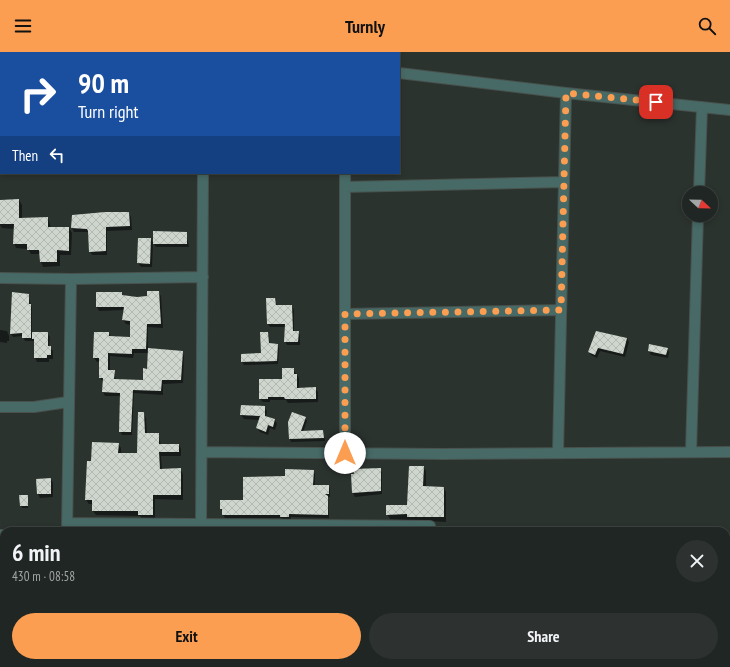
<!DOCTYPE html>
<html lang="en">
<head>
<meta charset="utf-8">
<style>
  :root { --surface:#202623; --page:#2d3230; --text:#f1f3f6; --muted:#a2a5a6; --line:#3d4341; --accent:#fb9e51 }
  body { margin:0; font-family:"PT Sans Narrow",sans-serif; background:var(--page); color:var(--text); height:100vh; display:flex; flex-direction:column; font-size:15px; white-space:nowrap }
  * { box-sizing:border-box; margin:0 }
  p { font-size:13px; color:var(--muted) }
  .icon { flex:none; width:22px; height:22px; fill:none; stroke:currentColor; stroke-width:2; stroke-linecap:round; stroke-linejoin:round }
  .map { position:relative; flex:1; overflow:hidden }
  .sheet { position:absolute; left:0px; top:475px; width:730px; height:140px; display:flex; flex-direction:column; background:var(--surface); border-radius:12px 12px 0 0; box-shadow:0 2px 6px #0003,0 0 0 1px var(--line) }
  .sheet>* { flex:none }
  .guide { position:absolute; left:0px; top:0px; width:400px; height:122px; box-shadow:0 2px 6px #0003,0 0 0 1px var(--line); background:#1a4fa0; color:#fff; overflow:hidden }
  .needle { width:26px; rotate:112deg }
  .tools { position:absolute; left:682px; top:134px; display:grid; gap:8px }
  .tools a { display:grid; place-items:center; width:36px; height:36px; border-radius:50%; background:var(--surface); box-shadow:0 2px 6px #0003,0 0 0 1px var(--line); font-size:20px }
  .pin { position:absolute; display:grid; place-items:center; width:34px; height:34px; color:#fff; margin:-17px; border-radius:8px; box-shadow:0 2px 6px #0006 }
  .me { position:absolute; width:44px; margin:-22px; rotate:0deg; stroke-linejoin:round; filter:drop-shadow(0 0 3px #0008) }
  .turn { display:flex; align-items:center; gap:14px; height:84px; padding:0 12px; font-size:18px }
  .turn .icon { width:52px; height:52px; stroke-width:2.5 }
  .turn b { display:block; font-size:28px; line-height:34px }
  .then { display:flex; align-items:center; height:38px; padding:0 12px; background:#0003; gap:8px; font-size:15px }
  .round { display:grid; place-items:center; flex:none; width:42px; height:42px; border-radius:21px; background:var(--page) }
  .head { display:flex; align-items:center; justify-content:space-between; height:68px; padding:0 12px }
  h1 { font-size:24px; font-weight:700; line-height:30px }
  .cta { display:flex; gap:8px; margin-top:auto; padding:8px 12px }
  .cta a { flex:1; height:46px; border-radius:24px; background:var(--accent); color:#111; font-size:16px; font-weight:700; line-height:46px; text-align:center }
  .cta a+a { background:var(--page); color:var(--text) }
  header { display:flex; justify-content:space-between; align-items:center; height:52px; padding:0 12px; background:var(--accent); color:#111; font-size:18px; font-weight:700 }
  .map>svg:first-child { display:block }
</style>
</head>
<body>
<header><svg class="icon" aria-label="menu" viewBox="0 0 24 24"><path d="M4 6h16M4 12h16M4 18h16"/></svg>Turnly<svg class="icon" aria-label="search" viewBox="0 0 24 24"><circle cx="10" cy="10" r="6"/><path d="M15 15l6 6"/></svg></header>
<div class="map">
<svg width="730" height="615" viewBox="0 0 730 615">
  <defs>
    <pattern id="building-cross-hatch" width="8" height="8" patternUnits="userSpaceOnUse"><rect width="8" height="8" fill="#cfd6ce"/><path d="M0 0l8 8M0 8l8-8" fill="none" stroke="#b2b8b2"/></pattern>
  </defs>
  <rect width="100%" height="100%" fill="#2b332f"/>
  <path fill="#0007" fill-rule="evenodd" d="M19,148L22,153V167L48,166L51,176H69L72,181L71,203H60V214L43,215L41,210L40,202H31L28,197L16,196L14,191V177L2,176L0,173V149Z
    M129,161L131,165L132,178L107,179V203H92L90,199L89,180H74L72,176L81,162Z
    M186,181L189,195H156L154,192Z
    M139,187H151L153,191L152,215H141L138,211Z
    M158,240L161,244L163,276L148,275V298L182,300L184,304L183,331L163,332V343L134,341L132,383H122L120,379L121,344H105L103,340V330L100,326V310H97L94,306L109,281L111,285L131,286V273L126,272L123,268L125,258L99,259L97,255L121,241L123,244L137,246L148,245ZM134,301H148V318L144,329L116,328L114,319H110V304L133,306Z
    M28,243L32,256V281H47L50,285L49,295L53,299V307H49V310H37L35,306V292L34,289H25L23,284L13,285L11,282Z
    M275,247L277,254H292L294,258V280H298L300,283V293H287L285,289L286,275H270L268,272Z
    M0,278L7,279L9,284V289H7V291L0,290Z
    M597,280L627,286L629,290L625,305L600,299L597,306L591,303L589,300Z
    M268,281L270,292L277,293L279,296L278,312L244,313L242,310L262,302Z
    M667,296L669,300L668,306L651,303L649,299Z
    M293,317L299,326V337L315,336L318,340V350L288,351L286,348H270V350H263L260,347Z
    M242,354L264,355L267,359L266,365L275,368L277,372L275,378L270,376L268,383L260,380L257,376L260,368L244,367L241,363Z
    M143,361L146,366L147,382H158L161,393H179L181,397V404H161L162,418L180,417L183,422V448L155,447V467H142L140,464L96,463L93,459V452H89L86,448L92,410L118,392L121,396V402H138Z
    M305,366L307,369L303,380L323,379L325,389L291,390L290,387L289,370Z
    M423,415L426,419V435L444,436L446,440V470L390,467L387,462L408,454Z
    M380,417L382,421V442L355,445L353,441L352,423Z
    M313,419L315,422V434H328L330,437V445H328L329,466L291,465V468H283L281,466H225L223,463L221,456L244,449L286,425Z
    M51,427L53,431V445L40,446L38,442Z
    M20,444L28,445V456H22Z
    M626,477L627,479H590Z
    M635,477H643L644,479H635Z
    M527,478H537L538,479H527Z
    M0,559L2,562L3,574H0Z
    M729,560L730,561V573L728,569Z
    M0,584L1,610L46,611L48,615H0Z
    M730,589V599L728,595Z
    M155,611H184L183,615H155Z
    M304,611L305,615L255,614L268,611Z
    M349,611H378V612L351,615Z
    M386,611H396L387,613Z
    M443,611H458L459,615H444Z
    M523,611H573L572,615H527Z
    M643,611H653L652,615H641Z"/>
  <path fill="url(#building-cross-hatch)" d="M19,147V166L48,165V175H69V199L57,198V210H40L39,198H27V192H13L14,172H0V148Z
    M105,160H129L130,174L106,175V199L89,200L88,179L87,177L71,176L72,163Z
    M153,179L187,180V192H153Z
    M138,186H151L150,212L137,211Z
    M147,239H159L161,272H147L146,297H132V302L108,301V318H115L114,327L143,328V316L147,317L148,296L183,299L181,328H162L161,339L133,338L131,380H119L120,341L102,340L103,326H99V306H93L94,280H109V284L130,285V269L122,268L124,255H96V240H122V243L137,245L147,244Z
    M12,240L29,242V252H31V286H22V281L10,282Z
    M266,246H275L276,253H292L293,279H299L298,290H284L285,272H267Z
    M596,279L627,286L623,302L598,296L595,303L588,300Z
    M32,280H48V294H51V303H47V306H34V287H32Z
    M260,280H268L269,291L278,292L277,309L241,310V302L261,301Z
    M649,292L668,296L666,303L648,299Z
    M282,316H294V322H297V336L316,335V347H285L284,345H268V347H259V327H282Z
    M241,353L265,354V364L275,367L273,375L268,373L266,380L256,376L260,364L240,363Z
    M138,360H144L145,381H159V392H179V400H159L160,417L181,416V443H153V463H138V459H92V448H85L87,409H91L92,390L119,391L118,401H137Z
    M292,360L306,365L301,379L323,378L324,386L289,387L288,370Z
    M409,414H424L423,434L444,435V465H407V462L386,463V453H407Z
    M381,416V439L352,441L351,422H354L353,417Z
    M285,417L314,418L313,433H329V442H325L328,444V463L289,462V465H280V463H222V457H220V448H243V425L285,424Z
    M51,426V442H37L36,427Z
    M19,443H28V454H20Z"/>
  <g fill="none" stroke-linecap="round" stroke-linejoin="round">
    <g stroke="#49514d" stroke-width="12">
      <path id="minor" d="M203,1V0
        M346,1V0
        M399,21L566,41L730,58
        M345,135L564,130
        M699,141L702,55
        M0,226L71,227L203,225
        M345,262L561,258
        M0,355H34L68,350
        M202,400L443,402L730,400
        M691,400L698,163
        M345,401V121
        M558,401L566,41
        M67,471L430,474
        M67,479L71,227
        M201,479L203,121
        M0,483H4
        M217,611V615
        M726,611L730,612
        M66,615V611"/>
    </g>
    <use href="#minor" stroke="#476a66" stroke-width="10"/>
  </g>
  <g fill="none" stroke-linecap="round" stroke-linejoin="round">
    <path stroke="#fb9e51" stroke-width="7" stroke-dasharray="0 12.6" d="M345,401V262L561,258L566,41L656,50"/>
  </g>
</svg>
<div class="tools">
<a><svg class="needle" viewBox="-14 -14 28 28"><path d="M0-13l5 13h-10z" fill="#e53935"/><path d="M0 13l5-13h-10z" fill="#a2a5a6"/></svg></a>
</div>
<div class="pin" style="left:656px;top:50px;background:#d93025"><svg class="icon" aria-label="arrive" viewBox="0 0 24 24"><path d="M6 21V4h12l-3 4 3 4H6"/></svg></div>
<svg class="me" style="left:345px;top:401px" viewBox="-20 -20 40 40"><circle r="19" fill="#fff"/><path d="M0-13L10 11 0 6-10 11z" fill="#fb9e51"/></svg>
<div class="guide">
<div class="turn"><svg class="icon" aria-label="right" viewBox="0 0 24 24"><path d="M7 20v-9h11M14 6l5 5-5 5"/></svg><div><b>90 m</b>Turn right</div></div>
<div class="then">Then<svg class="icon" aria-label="left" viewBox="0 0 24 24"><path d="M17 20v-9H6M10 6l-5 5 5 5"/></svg></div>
</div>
<section class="sheet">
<div class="head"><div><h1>6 min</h1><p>430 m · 08:58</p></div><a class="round"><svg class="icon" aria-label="close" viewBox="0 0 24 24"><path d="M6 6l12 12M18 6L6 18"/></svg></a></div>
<div class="cta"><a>Exit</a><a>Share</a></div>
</section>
</div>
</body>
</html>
